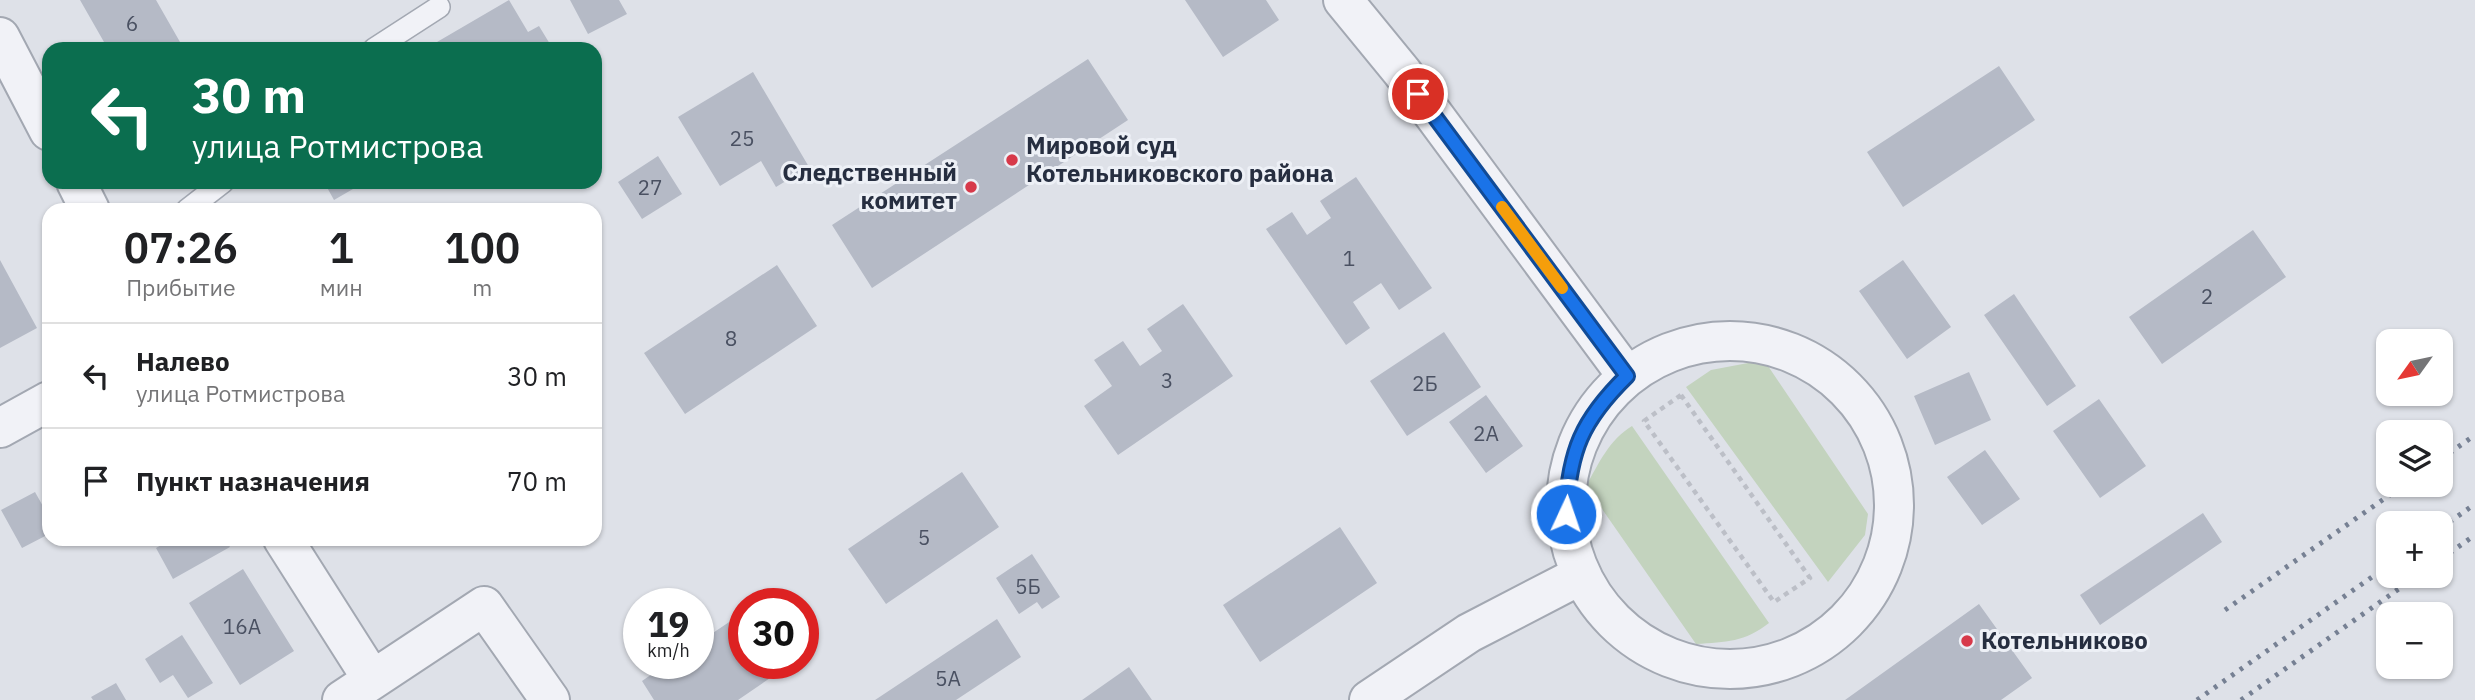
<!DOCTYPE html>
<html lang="ru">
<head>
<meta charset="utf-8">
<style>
  :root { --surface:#fff; --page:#f2f2f2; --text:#202124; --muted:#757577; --line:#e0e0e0 }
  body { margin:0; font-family:"IBM Plex Sans",sans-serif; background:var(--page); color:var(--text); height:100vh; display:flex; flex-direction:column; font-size:26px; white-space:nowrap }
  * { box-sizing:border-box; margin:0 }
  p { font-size:23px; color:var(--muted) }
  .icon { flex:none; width:38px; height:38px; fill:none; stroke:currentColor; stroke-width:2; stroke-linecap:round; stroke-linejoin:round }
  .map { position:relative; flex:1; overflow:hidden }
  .sheet { position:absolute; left:42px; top:203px; width:560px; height:343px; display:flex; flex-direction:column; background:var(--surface); border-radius:21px; box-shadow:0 2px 5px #0004 }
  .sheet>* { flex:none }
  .hud { position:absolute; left:42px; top:42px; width:560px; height:147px; border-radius:21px; box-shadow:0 2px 5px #0004; background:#0b6e4f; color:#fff; overflow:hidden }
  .needle { width:46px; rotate:237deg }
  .buttons { position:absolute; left:2376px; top:329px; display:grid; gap:14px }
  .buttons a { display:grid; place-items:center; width:77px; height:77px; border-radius:14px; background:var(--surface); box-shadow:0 2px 5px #0004; font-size:35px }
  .speed { position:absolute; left:623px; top:588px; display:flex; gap:14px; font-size:35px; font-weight:700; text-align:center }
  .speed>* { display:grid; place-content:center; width:91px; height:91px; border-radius:50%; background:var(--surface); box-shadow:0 2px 5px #0004; line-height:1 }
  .speed small { font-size:18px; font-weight:400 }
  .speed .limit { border:10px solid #d22; background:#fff; color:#111 }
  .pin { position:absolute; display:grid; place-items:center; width:60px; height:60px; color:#fff; margin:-30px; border:4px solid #fff; border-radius:50%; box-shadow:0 2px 7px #0007 }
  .me { position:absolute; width:77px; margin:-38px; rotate:3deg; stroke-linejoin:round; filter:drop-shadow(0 0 5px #0008) }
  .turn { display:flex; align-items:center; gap:24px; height:147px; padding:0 35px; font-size:32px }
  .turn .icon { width:91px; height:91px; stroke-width:2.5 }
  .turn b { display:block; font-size:49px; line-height:60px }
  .eta { display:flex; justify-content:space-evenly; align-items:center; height:119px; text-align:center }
  .eta b { font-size:42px; font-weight:600; line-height:49px }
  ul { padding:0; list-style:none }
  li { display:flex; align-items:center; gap:21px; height:105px; padding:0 35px; border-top:2px solid var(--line) }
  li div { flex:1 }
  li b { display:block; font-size:26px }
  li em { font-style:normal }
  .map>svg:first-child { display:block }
</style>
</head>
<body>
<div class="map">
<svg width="2475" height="700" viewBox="0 0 2475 700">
  <rect width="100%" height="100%" fill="#dee1e8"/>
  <path fill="#c3d3be" d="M1764,360L1868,514L1865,535L1828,582L1686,387L1711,370Z
    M1632,426L1769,623C1745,642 1726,642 1696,644L1586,486C1599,463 1609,440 1632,426Z"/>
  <path fill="#b5bac6" d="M80,0H156L184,49H108Z
    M509,0L528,32L539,26L553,49H425Z
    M570,0H619L627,14L588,34Z
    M1185,0H1266L1279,20L1223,57Z
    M1088,59L1128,120L872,288L832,225Z
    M1999,66L2035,120L1903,207L1867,152Z
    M753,72L809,167L776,187L761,161L720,186L678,117Z
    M658,156L682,194L642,219L618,182Z
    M1356,177L1432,288L1399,310L1381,283L1353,302L1370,328L1346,345L1266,229L1292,212L1307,235L1331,218L1320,201Z
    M324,182H365L334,200Z
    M2253,230L2286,277L2162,364L2129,317Z
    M0,260L37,328L0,348Z
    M1903,260L1951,327L1907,359L1859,291Z
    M777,265L817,326L685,414L644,353Z
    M2014,294L2076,386L2047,406L1984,315Z
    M1183,304L1233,376L1118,455L1084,406L1112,386L1094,360L1123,341L1140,366L1162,351L1147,329Z
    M1444,332L1481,387L1407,436L1370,381Z
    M1969,372L1991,420L1935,445L1914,396Z
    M1486,395L1523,446L1486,473L1449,422Z
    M2099,399L2146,466L2100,498L2053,431Z
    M1985,450L2020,499L1982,525L1947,477Z
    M962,472L999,527L886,604L848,549Z
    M35,492L49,517V534L22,548L1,510Z
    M2203,513L2222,542L2100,625L2080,595Z
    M1340,527L1377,583L1260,662L1223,605Z
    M172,539H225L230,547L173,579L156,548Z
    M1032,554L1060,597L1042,609L1037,602L1019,614L996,578Z
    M243,569L294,651L240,685L189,603Z
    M771,593L779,604H756Z
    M1979,604L2032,678L2001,700H1845Z
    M744,612V663H792L738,700H654L642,681L668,663H698V643Z
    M997,619L1021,657L956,700H875Z
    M182,635L213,683L188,698L173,675L160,683L145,659Z
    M1129,667L1152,700H1082Z
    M116,683L126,700H93L91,697Z"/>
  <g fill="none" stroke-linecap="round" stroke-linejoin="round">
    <g stroke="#a3a8b2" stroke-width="24">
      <path id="lane" d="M374,49L439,7
        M187,210L223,182"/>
    </g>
    <g stroke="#a3a8b2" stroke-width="42">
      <path id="street" d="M1343,0L1402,72L1627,376
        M0,37L49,131
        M76,182L90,210
        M1566 505a164 164 0 1 1 328 0a164 164 0 1 1-328 0Z
        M0,428L49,401
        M283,539L372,679
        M342,700L484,606L550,700
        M1369,700L1469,633L1581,575"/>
    </g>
    <path stroke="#bcbfc7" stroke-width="4.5" stroke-dasharray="5 5" stroke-linecap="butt" d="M1681,395L1810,578L1774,602L1644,421Z"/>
    <use href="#lane" stroke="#f1f2f7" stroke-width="21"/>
    <use href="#street" stroke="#f1f2f7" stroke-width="38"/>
    <path stroke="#768093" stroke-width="5" stroke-dasharray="3.5 7" stroke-linecap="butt" d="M2441,459L2475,435
      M2441,528L2475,504
      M2441,559L2475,535
      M2225,610L2404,485
      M2197,700L2389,565
      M2241,700L2417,576"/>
  </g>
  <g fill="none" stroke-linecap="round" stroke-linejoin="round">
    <g stroke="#114b97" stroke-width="18">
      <path id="route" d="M1418,94L1627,376C1582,420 1569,451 1566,514"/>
    </g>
    <use href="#route" stroke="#1a73e8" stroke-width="12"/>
    <path stroke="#f59e0b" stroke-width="12" d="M1502,207L1562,288"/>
  </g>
  <g fill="#d7394a" stroke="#edf0f6" stroke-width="2.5">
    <circle cx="1012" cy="160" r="7"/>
    <circle cx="971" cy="187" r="7"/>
    <circle cx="1967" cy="641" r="7"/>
  </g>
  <g text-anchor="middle" stroke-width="6" stroke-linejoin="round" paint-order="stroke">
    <g font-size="21" fill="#4a5162">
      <text x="132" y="31">6</text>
      <text x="742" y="146">25</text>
      <text x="650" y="195">27</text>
      <text x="1349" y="266">1</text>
      <text x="2207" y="304">2</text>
      <text x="731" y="346">8</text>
      <text x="1167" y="388">3</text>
      <text x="1425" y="391">2Б</text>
      <text x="1486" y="441">2А</text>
      <text x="924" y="545">5</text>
      <text x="1028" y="594">5Б</text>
      <text x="242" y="634">16А</text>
      <text x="948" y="686">5А</text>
    </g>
    <g font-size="24" font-weight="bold" fill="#262e40" stroke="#edf0f6" text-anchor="start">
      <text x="1026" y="154">Мировой суд<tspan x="1026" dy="28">Котельниковского района</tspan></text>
      <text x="957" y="181" text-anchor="end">Следственный<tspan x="957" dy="28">комитет</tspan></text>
      <text x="1981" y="649">Котельниково</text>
    </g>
  </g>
</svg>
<div class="buttons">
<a><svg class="needle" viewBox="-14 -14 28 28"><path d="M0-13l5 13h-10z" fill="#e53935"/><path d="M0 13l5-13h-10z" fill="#757577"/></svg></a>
<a><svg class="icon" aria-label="layers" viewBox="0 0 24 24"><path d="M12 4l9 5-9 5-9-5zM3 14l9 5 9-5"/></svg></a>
<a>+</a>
<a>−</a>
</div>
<div class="speed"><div>19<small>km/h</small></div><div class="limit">30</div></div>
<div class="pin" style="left:1418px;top:94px;background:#d93025"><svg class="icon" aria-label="arrive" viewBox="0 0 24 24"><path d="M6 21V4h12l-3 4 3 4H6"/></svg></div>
<svg class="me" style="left:1566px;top:514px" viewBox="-20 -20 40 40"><circle r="17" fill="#1a73e8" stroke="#fff" stroke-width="3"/><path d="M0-11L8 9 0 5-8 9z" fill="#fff"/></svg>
<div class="hud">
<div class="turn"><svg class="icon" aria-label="left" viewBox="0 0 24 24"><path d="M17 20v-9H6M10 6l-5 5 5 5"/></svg><div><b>30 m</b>улица Ротмистрова</div></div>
</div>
<section class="sheet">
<div class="eta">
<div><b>07:26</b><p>Прибытие</p></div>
<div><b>1</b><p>мин</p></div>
<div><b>100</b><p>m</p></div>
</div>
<ul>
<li><svg class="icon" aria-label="left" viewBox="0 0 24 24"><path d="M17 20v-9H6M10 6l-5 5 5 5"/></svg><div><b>Налево</b><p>улица Ротмистрова</p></div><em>30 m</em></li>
<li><svg class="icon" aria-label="arrive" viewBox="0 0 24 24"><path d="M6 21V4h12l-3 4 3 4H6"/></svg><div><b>Пункт назначения</b></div><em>70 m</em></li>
</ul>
</section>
</div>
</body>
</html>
